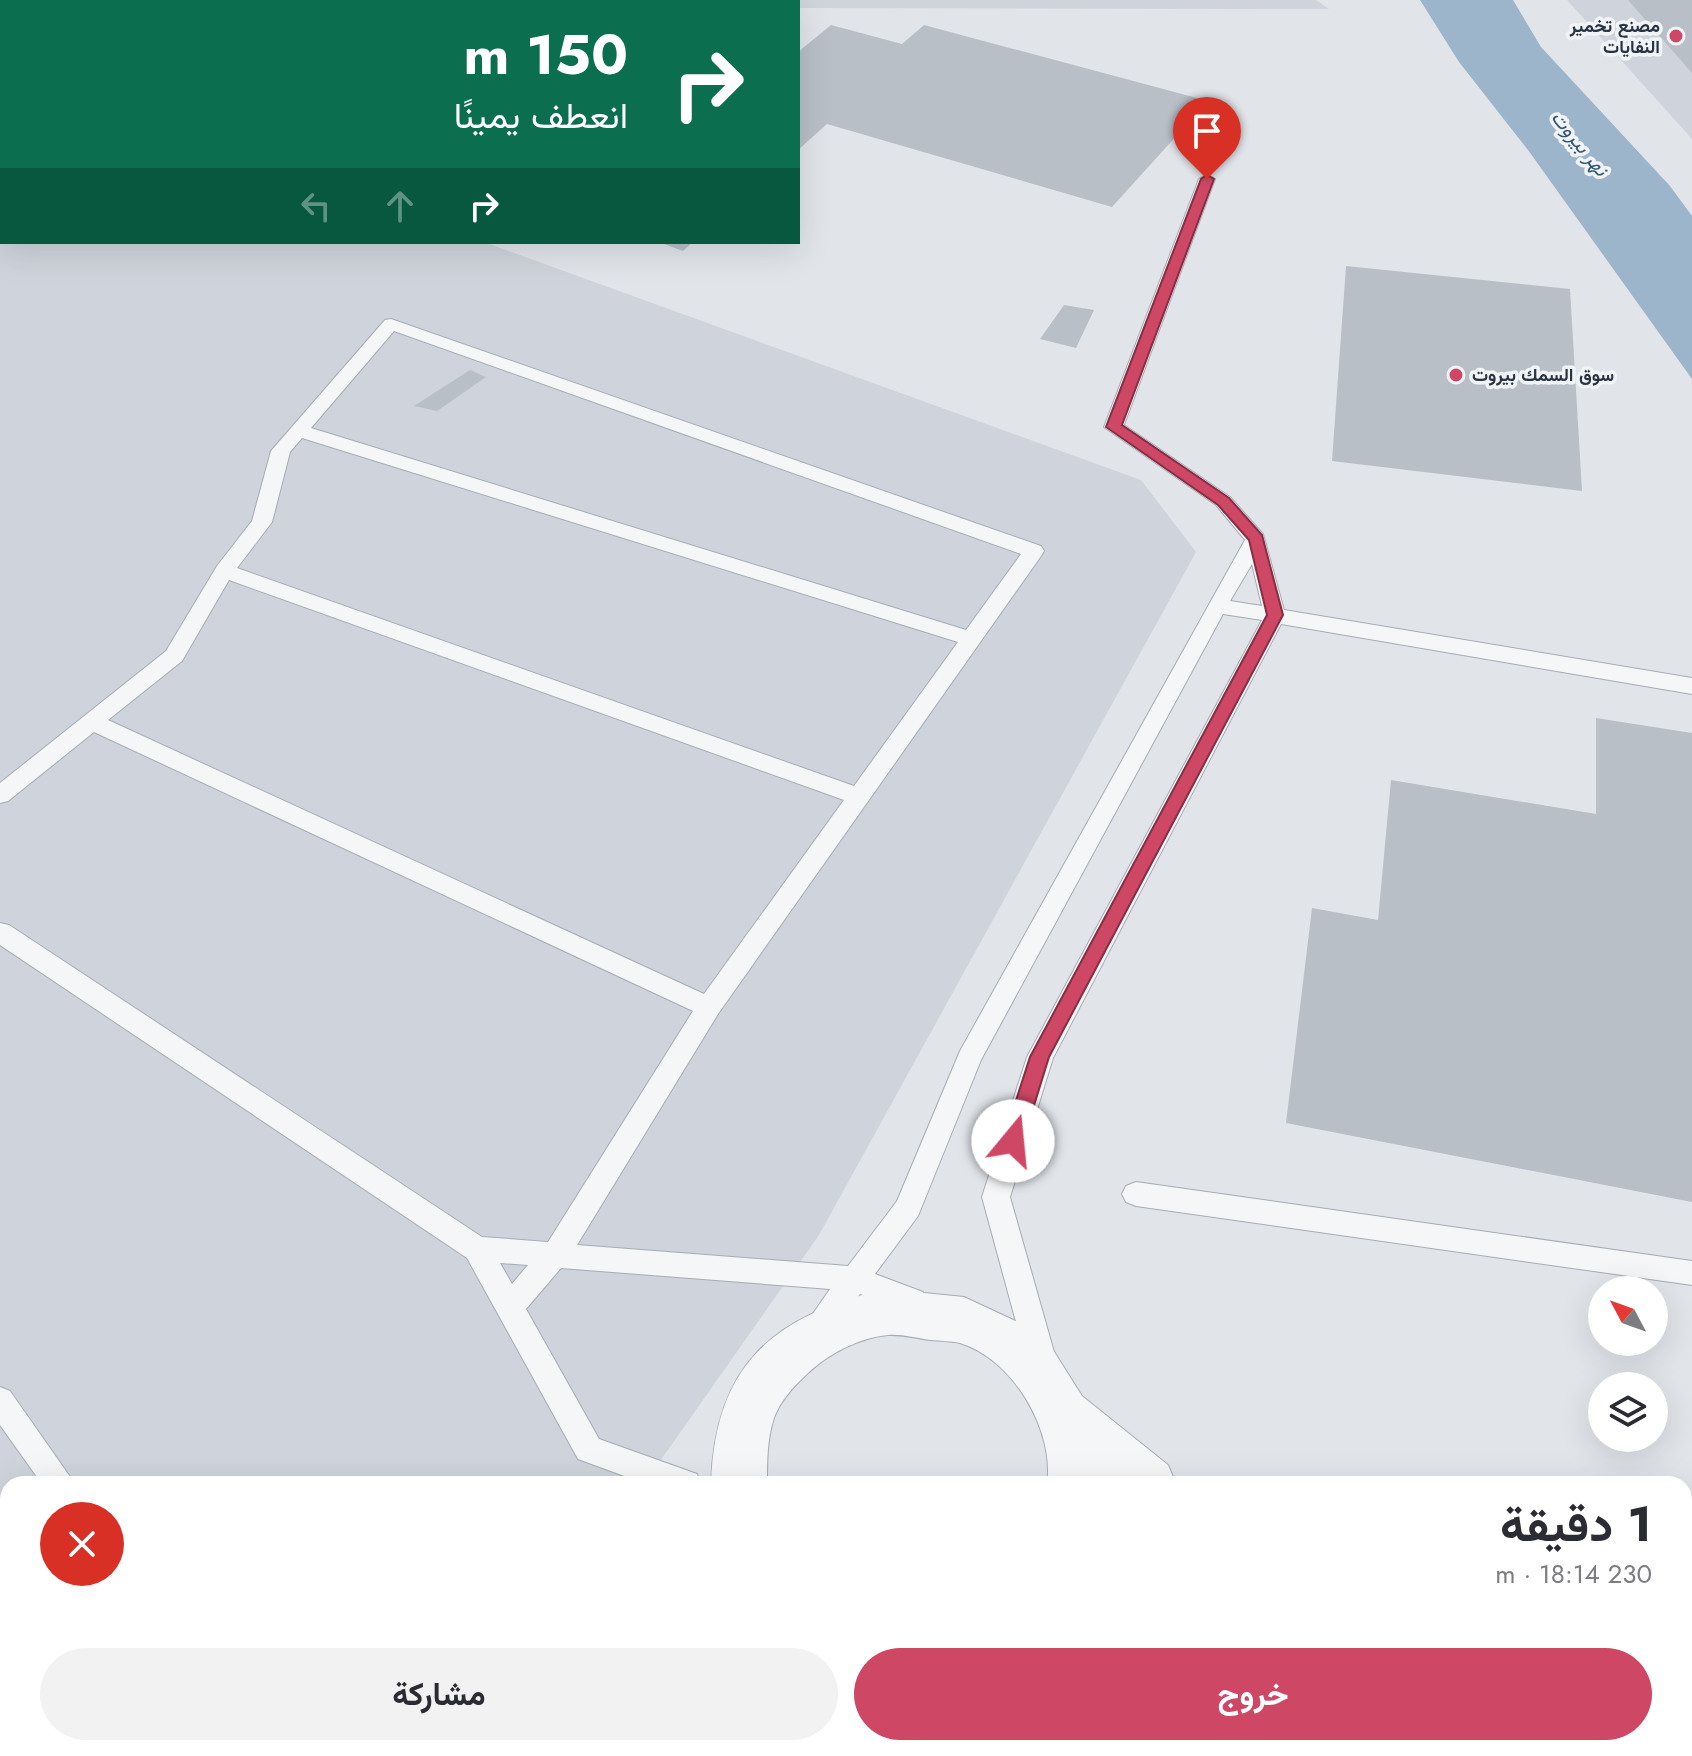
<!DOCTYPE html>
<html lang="ar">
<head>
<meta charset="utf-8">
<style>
  :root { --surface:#fff; --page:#f2f2f3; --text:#2b2b33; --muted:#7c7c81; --accent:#ce4765 }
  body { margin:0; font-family:Jost,Vazirmatn,sans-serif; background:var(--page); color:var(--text); direction:rtl; height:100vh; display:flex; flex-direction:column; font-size:30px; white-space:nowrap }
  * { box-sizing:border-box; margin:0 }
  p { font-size:26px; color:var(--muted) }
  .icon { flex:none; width:44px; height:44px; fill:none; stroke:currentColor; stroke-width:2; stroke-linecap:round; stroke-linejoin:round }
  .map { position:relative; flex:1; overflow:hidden; direction:ltr }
  .details { position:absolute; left:0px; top:1476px; width:1692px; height:280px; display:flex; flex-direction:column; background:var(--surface); border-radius:24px 24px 0 0; box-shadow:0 8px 32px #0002; direction:rtl }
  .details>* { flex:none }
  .top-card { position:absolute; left:0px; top:0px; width:800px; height:244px; box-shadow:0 8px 32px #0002; direction:rtl; background:#0b6e4f; color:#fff; overflow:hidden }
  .needle { width:52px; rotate:311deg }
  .tools { position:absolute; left:1588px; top:1276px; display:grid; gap:16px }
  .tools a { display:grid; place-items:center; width:80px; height:80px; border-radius:50%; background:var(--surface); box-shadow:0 8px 32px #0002; font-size:40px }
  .pin { position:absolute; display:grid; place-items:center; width:68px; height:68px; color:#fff; margin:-82px -34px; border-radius:50% 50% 50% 0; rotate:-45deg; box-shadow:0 0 8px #0007 }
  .pin .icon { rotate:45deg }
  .me { position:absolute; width:88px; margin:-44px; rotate:17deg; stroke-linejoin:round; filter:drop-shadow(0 0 6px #0008) }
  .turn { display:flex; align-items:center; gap:28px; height:168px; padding:0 40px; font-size:36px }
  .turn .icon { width:104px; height:104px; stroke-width:2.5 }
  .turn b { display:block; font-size:56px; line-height:68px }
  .lanes { display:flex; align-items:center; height:76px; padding:0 40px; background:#0003; justify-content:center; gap:40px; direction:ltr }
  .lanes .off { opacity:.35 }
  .round { display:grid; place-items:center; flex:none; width:84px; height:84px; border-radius:42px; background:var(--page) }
  .headline { display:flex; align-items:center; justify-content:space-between; height:136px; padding:0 40px }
  h1 { font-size:48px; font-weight:700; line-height:60px }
  .button { display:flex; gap:16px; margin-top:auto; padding:16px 40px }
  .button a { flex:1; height:92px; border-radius:48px; background:var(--accent); color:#fff; font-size:32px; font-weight:700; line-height:92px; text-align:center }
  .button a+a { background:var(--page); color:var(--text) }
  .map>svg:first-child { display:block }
</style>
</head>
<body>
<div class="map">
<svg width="1692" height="1756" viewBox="0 0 1692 1756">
  <rect width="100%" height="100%" fill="#e1e5ea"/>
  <path fill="#cfd4dc" d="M0,0H1316L1329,9L798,8V2H2V242H484L1141,480L1196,552L819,1235L644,1484H8V1748H457L451,1756H0Z
    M1567,0H1692V139Z"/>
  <path fill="#9cb5ca" d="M1420,0H1513L1541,47L1670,186L1692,216V379L1528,150L1459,62Z"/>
  <path fill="#b8bfc7" d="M1628,0H1692V73Z
    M831,25L902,44L924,25L1208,101L1112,207L827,124L798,150V52Z
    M659,242H693L683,251Z
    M1346,266L1570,289L1582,491L1332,461Z
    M1064,305L1094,310L1076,348L1040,339Z
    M470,370L486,377L437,411L414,406Z
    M1596,718L1692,733V1202L1286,1123L1312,908L1378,920L1391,780L1596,814Z"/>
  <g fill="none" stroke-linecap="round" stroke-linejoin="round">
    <g stroke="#a6acb4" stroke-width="2">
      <path id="service" d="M487,0H504L505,2H488Z
        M0,143H2V153H0Z
        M1207,174L1215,179L1124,425L1230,497L1263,534L1284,610L1692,678V694L1281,624L1053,1058L1010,1197L1058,1366L1053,1375L1043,1379L1033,1375L1028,1366L982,1197L1027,1057L1262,620L1223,614L981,1060L918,1216L875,1274L923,1292L927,1301L923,1310L913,1314L860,1294L825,1340L815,1344L805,1340L801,1331L830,1289L561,1268L526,1309L599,1439L697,1474L701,1484H646L578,1459L467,1258L0,945V923L9,925L482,1237L548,1242L693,1011L94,732L8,801L0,803V783L166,651L217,566L252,521L271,451L385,320L391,319L1041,546L1044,551L1041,556L718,1014L577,1245L848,1266L897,1201L960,1051L1245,540L1216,505L1104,427L1199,179ZM394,331L1021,554L966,630L311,428ZM302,438L958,642L854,786L237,568L272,522L290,452ZM1252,564L1262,606L1230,601ZM229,580L844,800L704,994L108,720L182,661ZM500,1263L528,1265L512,1284Z
        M1136,1182L1692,1261V1285L1136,1206L1126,1202L1122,1194L1126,1186Z
        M0,1387L10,1391L75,1484H42L0,1425Z
        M8,1675V1709L0,1712V1678Z
        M1347,1748H1380L1377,1756H1343Z"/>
    </g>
    <g stroke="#a6acb4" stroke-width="2">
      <path id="minor" d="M884,1289L964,1297L1022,1324L1053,1350L1082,1396L1168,1465L1176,1484H1107L1103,1481V1484H1047C1055,1431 1013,1359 960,1343C951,1341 940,1341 930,1340C916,1338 902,1334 888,1335C858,1338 828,1354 807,1374C794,1386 780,1401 774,1418C767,1439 767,1462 767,1484H711C715,1364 773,1317 884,1289Z
        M1684,1663L1692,1665V1725L1684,1723Z
        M553,1748H616L613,1756H550Z
        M887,1748H949L946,1756H884Z
        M1153,1748H1237L1234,1756H1150Z
        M1393,1748H1496L1499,1756H1396Z"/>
    </g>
    <use href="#service" fill="#f4f6f8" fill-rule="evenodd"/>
    <use href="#minor" fill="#f4f6f8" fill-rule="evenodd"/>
  </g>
  <path fill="#ce4765" stroke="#862e42" stroke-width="2" d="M1207,175L1214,179L1122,425L1229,498L1262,535L1283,615L1049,1057L1023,1141L1020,1147L1013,1150L1006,1147L1003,1141L1030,1057L1267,615L1249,540L1218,505L1106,427L1201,179Z"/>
  <g fill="#ce4765" stroke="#f1f4f7" stroke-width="3">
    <circle cx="1676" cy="36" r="8"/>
    <circle cx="1456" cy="375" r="8"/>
  </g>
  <g text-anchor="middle" stroke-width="7" stroke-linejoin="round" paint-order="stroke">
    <g font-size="18" font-weight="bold" fill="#293442" stroke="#f1f4f7" text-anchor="end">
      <text x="1660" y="32">مصنع تخمير<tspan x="1660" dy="21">النفايات</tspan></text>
      <text x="1472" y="381" text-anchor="start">سوق السمك بيروت</text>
    </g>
    <g font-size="20" font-style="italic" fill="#335675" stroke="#f1f4f7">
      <text transform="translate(1580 143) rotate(51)" y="7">نهر بيروت</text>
    </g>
  </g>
</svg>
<div class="tools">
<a><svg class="needle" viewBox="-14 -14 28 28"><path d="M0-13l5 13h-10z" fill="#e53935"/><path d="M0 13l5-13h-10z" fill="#7c7c81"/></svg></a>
<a><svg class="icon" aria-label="layers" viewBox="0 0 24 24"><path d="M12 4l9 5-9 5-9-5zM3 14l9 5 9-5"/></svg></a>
</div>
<div class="pin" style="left:1207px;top:179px;background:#d93025"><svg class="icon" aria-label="arrive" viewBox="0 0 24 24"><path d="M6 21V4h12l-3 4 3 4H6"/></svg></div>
<svg class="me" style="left:1013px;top:1141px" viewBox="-20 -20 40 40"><circle r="19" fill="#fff"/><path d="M0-13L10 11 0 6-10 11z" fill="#ce4765"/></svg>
<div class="top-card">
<div class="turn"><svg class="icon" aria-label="right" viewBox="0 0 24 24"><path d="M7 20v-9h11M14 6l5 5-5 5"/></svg><div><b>150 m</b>انعطف يمينًا</div></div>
<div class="lanes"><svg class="icon off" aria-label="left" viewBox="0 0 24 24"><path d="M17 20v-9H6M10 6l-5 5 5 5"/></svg><svg class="icon off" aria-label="ahead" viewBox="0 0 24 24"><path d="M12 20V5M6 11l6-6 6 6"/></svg><svg class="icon" aria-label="right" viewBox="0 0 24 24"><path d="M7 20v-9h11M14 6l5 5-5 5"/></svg></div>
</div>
<section class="details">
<div class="headline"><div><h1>1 دقيقة</h1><p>230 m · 18:14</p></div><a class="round" style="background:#d93025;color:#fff"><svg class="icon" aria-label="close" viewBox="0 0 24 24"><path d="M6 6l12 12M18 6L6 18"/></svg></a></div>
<div class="button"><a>خروج</a><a>مشاركة</a></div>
</section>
</div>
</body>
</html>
